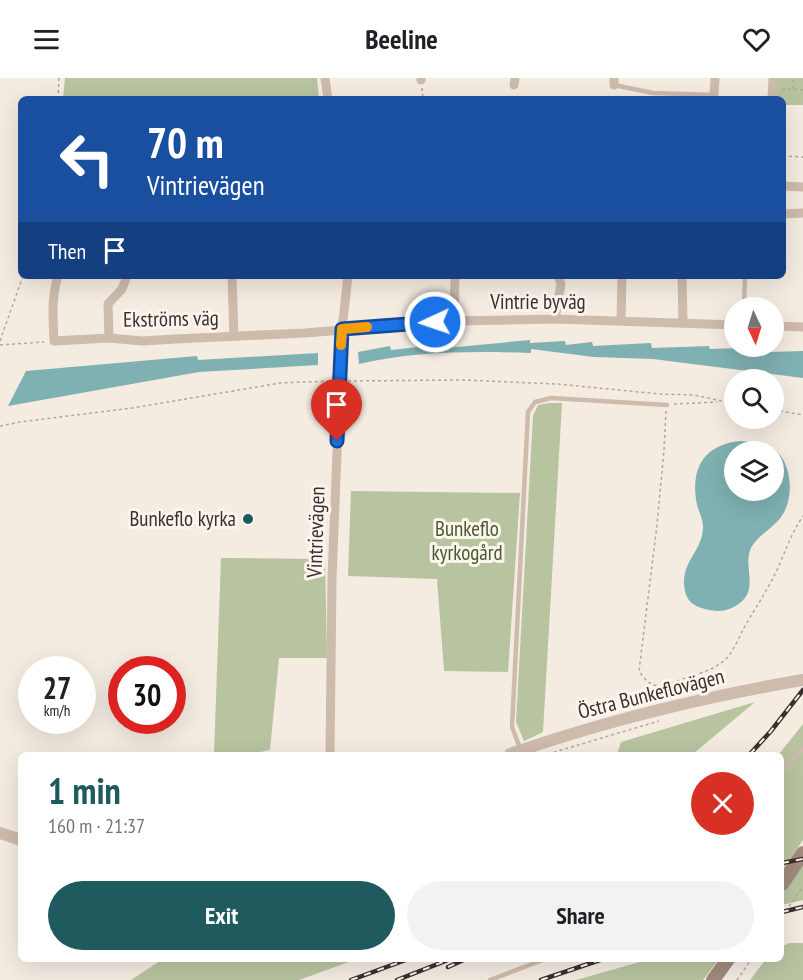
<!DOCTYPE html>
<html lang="en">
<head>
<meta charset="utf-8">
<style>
  :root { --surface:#fff; --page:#f2f2f2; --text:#202124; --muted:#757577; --accent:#1f5a5e }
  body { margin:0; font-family:"PT Sans Narrow",sans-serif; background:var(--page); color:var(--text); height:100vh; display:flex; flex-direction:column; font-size:22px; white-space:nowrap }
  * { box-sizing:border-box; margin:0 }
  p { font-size:20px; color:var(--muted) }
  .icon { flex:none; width:33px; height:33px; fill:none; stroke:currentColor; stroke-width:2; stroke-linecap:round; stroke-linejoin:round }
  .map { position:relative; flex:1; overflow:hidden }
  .side { position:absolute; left:18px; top:674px; width:766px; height:210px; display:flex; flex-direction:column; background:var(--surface); border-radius:9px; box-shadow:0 6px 24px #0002 }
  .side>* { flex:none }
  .guide { position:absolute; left:18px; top:18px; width:768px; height:183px; border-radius:9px; box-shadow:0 6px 24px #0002; background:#1a4fa0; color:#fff; overflow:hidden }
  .needle { width:39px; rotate:176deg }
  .buttons { position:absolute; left:724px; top:219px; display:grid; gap:12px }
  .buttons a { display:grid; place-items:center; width:60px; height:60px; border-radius:50%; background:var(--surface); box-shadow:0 6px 24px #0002; font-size:30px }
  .speed { position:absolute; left:18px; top:578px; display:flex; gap:12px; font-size:30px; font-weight:700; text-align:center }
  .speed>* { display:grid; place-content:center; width:78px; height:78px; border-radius:50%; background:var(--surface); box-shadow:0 6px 24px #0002; line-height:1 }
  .speed small { font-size:15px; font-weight:400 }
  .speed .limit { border:9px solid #d22; background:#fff; color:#111 }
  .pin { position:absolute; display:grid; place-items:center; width:51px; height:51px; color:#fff; margin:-62px -26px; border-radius:50% 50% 50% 0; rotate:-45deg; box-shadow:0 0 6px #0007 }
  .pin .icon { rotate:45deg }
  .me { position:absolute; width:66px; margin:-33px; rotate:267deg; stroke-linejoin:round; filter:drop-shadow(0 0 4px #0008) }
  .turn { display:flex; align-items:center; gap:21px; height:126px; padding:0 30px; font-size:27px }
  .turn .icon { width:78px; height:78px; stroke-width:2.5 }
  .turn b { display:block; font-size:42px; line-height:51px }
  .then { display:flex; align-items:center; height:57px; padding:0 30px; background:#0003; gap:12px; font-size:22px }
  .round { display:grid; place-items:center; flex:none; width:63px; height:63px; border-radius:32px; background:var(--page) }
  .head { display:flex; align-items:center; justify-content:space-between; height:102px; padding:0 30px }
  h1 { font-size:36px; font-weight:700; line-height:45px; color:var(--accent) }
  .button { display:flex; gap:12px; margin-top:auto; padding:12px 30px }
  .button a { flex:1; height:69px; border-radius:36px; background:var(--accent); color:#fff; font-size:24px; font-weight:700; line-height:69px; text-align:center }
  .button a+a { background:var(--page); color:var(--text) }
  header { display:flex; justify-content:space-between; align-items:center; height:78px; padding:0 30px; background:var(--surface); font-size:27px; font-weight:700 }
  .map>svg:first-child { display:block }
</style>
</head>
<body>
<header><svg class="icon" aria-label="menu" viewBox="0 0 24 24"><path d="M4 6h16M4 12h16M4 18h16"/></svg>Beeline<svg class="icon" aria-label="heart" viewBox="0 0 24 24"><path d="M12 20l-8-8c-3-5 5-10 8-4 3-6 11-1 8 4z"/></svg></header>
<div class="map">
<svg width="803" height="902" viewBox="0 0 803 902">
  <rect width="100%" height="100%" fill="#f4ebe1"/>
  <path fill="#b8c4a0" d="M65,0H317L319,21H63Z
    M776,0H803V27H783V21H775Z
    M549,325H562L543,654L524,663L516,644L533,338L538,327Z
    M351,413L520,415L508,594L444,593L437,501L348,498Z
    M221,480L325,481L327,580H279L270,672L251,676H214Z
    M755,624L693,676H617L621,664Z
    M803,646V762L782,793V676H779Z
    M803,786V822L782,827V816Z
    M790,865H803V902H750L766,881L782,880V868Z
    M654,880L719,881L703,902H576Z
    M163,881V880L357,881L299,902H131Z"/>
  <path fill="#7fb0b2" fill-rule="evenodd" d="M530,262V265L565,263L566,267L592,264L593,268L651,265L652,270L709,268L710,271L768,269L769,274L803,273V300L653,281L594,279L531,271V275C474,273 414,273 359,286L358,274L390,268L391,272L445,266L446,270Z
    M318,275V287L199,294L8,328L26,293L197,278L198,282Z
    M740,363C752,364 766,365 775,372C793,386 794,422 781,439C772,452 752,460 749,476C746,491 755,508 744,521C738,528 726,534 716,533C702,531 688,528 685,513C679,484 703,474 703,449C703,441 699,434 697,427C690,391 703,367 740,363ZM735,374H774V412H735Z"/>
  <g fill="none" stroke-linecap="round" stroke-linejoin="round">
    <path stroke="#b9a596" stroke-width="1.5" stroke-dasharray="3 3" stroke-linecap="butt" d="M422,10L423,21
      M782,11L803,12
      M793,11V0
      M58,21L59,0
      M783,78L803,79
      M0,263L23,198
      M0,267L44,264
      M348,303L463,302L557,306L660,316L694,317L735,326
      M674,326L717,324
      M774,332L803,337
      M666,333L664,372L657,447L639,593C651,611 658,610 677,603C694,597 714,593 727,580C735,571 739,558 745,548C756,529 768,511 777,492C786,472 791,456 803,438
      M0,348L20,344L132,330L280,305L331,303
      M548,676L659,643
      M782,838L803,809
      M737,902L752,880"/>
    <path stroke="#cdbbac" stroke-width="4.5" d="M614,7L653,15L714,17
      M744,230L745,198
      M520,670L512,649L528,334L535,324L551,320L667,327
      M782,694L803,670
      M490,902L548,880"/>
    <path stroke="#cdbbac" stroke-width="9" d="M325,0L328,21
      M421,2V0
      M514,7L515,0
      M614,7V0
      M714,17L715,0
      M772,21L773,0
      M783,108L803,109
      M783,136L803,135
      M58,198C51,220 53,241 54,263L109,260L142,263L176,261L305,255L454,243L555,241L735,247
      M232,198L234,258
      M682,198L683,245
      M555,241L561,206L558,198
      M454,243L455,198
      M621,243L622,198
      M774,248L803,249
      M109,260L108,226L122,211L127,198
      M330,676L332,500L342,251L348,198"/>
    <path stroke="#cdbbac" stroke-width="12" d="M510,676C605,643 703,619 803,602
      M0,755L21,762"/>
    <path stroke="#a18a7d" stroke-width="14" d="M782,806L803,775
      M713,902L729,880"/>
    <g stroke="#3b302b" stroke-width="4.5">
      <path id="rail" d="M750,676L771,653L803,612
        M782,785L803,781
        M782,834L803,829
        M448,889L468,880
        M351,902L411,880
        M397,902L453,880
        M541,902L606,880"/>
    </g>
    <use href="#rail" stroke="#fbf5ee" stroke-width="2" stroke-dasharray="7" stroke-linecap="butt"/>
  </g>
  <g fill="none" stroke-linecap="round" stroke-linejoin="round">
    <g stroke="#114b97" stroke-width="15">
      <path id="route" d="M337,363L342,251L435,244"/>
    </g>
    <use href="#route" stroke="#1a73e8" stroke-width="10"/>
    <path stroke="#f59e0b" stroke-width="10" d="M341,267L342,251L367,249"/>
  </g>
  <circle fill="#1f5a5e" stroke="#fbf5ee" stroke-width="2" cx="248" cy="441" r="6"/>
  <g text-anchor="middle" stroke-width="6" stroke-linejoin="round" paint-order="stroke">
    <g font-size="21" fill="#3b302b" stroke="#fbf5ee">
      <text x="538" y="231">Vintrie byväg</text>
      <text transform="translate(171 241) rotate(-1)" y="7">Ekströms väg</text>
      <text transform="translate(316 454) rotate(-88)" y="7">Vintrievägen</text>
      <text transform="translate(651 616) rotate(-14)" y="7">Östra Bunkeflovägen</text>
    </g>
    <g font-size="21" fill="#3b302b" stroke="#fbf5ee" text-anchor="end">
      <text x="236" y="448">Bunkeflo kyrka</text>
    </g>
    <g font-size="21" fill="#4a5a2e" stroke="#fbf5ee">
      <text x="467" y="458">Bunkeflo<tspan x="467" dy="24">kyrkogård</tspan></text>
    </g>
  </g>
</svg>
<div class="buttons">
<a><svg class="needle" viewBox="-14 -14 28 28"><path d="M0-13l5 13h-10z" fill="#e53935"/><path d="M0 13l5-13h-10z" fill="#757577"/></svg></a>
<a><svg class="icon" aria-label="search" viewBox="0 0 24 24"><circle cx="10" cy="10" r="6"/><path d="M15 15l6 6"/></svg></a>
<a><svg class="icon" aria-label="layers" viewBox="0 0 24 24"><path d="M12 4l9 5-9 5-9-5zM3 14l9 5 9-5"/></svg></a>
</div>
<div class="speed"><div>27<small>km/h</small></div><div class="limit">30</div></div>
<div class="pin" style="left:337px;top:363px;background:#d93025"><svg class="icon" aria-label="arrive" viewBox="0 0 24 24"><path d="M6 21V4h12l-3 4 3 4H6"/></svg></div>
<svg class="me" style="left:435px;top:244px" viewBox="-20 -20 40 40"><circle r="17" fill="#1a73e8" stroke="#fff" stroke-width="3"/><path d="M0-11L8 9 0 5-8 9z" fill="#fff"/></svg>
<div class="guide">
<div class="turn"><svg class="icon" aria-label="left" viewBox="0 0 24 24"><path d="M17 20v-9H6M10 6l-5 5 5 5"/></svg><div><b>70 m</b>Vintrievägen</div></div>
<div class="then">Then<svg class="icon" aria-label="arrive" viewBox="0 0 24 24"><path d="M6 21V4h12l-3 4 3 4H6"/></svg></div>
</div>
<section class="side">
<div class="head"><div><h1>1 min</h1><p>160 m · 21:37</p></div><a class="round" style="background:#d93025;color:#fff"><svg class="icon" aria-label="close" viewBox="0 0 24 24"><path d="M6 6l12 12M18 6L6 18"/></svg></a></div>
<div class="button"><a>Exit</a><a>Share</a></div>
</section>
</div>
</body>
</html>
